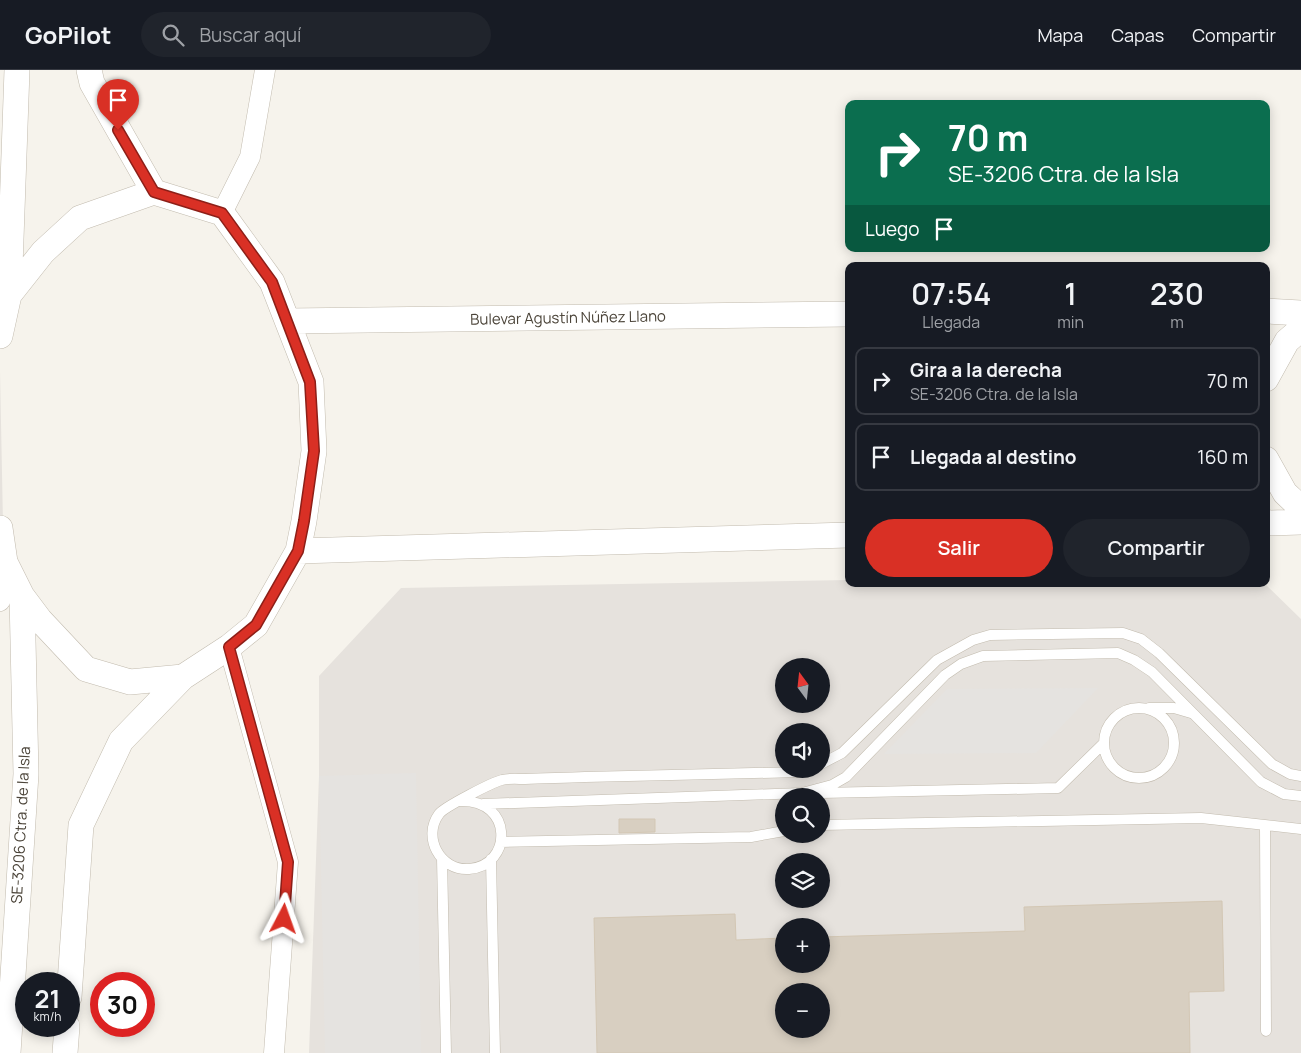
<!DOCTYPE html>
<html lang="es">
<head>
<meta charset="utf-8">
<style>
  :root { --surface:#171b24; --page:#20242c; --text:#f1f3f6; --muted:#9ea1a6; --line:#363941; --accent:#d93025 }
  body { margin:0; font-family:Manrope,sans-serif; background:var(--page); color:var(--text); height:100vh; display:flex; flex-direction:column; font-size:19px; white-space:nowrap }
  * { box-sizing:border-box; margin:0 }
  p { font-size:16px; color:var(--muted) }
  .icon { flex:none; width:28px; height:28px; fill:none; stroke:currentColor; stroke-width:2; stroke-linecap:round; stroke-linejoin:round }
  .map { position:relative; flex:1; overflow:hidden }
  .sheet { position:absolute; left:845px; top:192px; width:425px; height:325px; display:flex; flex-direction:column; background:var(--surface); border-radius:10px; box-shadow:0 2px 12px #0003 }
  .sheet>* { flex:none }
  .guide { position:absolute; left:845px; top:30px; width:425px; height:152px; border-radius:10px; box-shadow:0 2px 12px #0003; background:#0b6e4f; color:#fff; overflow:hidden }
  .needle { width:32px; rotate:345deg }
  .fabs { position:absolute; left:775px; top:588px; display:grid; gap:10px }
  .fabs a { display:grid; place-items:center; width:55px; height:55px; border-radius:50%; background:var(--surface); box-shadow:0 2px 12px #0003; font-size:25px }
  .speed { position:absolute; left:15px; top:902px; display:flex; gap:10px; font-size:25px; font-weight:700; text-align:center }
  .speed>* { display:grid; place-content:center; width:65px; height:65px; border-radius:50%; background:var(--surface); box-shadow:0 2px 12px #0003; line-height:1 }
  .speed small { font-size:12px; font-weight:400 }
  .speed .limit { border:8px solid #d22; background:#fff; color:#111 }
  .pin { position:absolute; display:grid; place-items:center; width:42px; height:42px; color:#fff; margin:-51px -21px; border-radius:50% 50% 50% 0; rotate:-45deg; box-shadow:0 0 5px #0007 }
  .pin .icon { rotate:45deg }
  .me { position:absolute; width:55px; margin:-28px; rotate:4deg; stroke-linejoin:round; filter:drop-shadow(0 0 4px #0008) }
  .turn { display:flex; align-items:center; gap:18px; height:105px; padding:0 20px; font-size:22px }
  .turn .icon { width:65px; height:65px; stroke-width:2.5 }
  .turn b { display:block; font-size:35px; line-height:42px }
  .then { display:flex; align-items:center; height:48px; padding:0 20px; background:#0003; gap:10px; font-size:19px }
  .eta { display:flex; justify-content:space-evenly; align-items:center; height:85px; text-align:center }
  .eta b { font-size:30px; font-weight:600; line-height:35px }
  .button { display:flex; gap:10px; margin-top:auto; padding:10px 20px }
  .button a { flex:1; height:58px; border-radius:30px; background:var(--accent); color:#fff; font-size:20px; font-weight:600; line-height:58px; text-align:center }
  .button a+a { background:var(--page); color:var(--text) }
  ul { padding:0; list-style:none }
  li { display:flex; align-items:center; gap:15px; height:68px; margin:0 10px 8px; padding:0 10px; border:2px solid var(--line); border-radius:10px }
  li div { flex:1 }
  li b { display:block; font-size:19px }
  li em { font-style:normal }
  header { display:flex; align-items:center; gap:30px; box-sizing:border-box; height:70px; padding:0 25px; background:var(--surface); border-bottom:1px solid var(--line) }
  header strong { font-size:24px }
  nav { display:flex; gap:28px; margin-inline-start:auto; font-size:18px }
  .search { width:350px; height:45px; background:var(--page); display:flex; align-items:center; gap:12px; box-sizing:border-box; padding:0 18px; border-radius:28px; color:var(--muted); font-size:19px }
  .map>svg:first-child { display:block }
</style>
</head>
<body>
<header>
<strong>GoPilot</strong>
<div class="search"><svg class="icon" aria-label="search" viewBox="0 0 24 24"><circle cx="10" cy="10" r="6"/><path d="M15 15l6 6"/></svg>Buscar aquí</div>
<nav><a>Mapa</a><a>Capas</a><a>Compartir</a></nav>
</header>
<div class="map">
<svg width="1301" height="983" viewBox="0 0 1301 983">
  <rect width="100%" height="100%" fill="#f6f3ec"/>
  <path fill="#e6e2dd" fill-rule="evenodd" d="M0,301L3,454L0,515Z
    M849,510V514H1265L1301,549V983H309L319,706V606L401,518ZM784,596H821V634H784ZM784,661H821V699H784ZM784,726H821V764H784ZM784,791H821V829H784ZM784,856H821V894H784ZM784,921H821V959H784Z"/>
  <path fill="#e5e3e0" d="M1098,618L1036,683L884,684L947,619Z
    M416,703L421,983H325L319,706Z"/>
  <path fill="#d8cfc1" stroke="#d3c7b4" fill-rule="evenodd" d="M619,749H655V762L619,763Z
    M1222,831L1224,921L1189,922L1190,983H597L594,848L735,844L736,870L784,868V894H821V867L1025,861L1024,837ZM784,921H821V959H784Z"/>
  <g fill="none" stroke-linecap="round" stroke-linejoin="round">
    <g stroke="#c2bbae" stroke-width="11">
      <path id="service" d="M1149,638H1174L1191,643
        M1104 673a35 35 0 1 1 70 0a35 35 0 1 1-70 0Z
        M821,694L842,683L937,590L973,570L990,565L1123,563L1141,569L1159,583L1272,694L1290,704L1301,706
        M821,723L1058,718L1104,673
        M460,731C514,729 513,796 469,799C440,801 422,767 439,744C444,737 493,712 502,710C509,708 518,709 525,709C545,708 565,708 585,707C657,705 729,704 801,702L811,699
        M483,734L802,723L832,715L846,707L945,605L961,594L983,586L1118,583L1134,590L1152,602L1261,712L1284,724L1301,726
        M821,755L1201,748L1301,759
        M1265,755L1266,961
        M501,772L751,767L784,761
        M442,788L446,983
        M491,789L495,983"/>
    </g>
    <g stroke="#c2bbae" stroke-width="21">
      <path id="minor" d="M222,143L250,87L265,0
        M0,531L12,506
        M229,577L288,792L274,983"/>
    </g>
    <g stroke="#c2bbae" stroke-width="26">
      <path id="tertiary" d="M89,0L92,13L154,122
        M9,225L17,0
        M1266,241L1301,243
        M288,251L849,244
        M0,266L9,225L43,182L80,148L154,122L222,143L272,212L311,312L314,381L304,451L298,481L256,555L229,577L183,607L130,612L86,599L40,550L22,526L5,492L0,458
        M1266,309L1287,271L1301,259
        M1266,389L1285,423L1301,438
        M1266,453L1301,452
        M298,481L849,465
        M69,927L81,755L121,671L183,607
        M8,983L26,704L22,526
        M65,983L67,956"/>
    </g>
    <use href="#service" stroke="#fff" stroke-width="10"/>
    <use href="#minor" stroke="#fff" stroke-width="20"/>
    <use href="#tertiary" stroke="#fff" stroke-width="25"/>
  </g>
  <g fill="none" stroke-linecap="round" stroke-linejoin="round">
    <g stroke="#8d1f18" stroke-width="12">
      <path id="route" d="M118,60L154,122L222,143L272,212L310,312L314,381L304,451L298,481L256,555L229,577L288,792L284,849"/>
    </g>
    <use href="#route" stroke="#d93025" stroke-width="9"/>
  </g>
  <g text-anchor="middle" stroke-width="4.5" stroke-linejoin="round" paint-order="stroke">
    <g font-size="15" fill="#4b4439" stroke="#fff">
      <text transform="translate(568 248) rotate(-1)" y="5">Bulevar Agustín Núñez Llano</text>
      <text transform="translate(21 755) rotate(-87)" y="5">SE-3206 Ctra. de la Isla</text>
    </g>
  </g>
</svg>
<div class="fabs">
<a><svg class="needle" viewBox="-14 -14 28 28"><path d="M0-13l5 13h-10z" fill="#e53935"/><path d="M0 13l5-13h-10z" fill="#9ea1a6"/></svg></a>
<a><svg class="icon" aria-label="sound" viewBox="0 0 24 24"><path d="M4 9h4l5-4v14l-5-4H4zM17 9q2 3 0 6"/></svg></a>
<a><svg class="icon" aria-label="search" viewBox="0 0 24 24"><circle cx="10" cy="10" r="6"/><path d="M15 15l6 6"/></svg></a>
<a><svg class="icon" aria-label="layers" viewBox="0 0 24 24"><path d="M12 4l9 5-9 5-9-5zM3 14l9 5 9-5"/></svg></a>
<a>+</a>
<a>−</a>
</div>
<div class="speed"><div>21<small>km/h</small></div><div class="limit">30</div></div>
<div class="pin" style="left:118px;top:60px;background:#d93025"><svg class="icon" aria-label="arrive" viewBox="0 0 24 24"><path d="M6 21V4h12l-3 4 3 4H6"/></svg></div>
<svg class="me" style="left:284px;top:849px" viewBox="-20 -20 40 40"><path d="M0-17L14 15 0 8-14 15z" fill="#d93025" stroke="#fff" stroke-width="4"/></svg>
<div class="guide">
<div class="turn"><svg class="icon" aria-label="right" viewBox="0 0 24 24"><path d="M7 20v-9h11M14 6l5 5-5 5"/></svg><div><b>70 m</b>SE-3206 Ctra. de la Isla</div></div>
<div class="then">Luego<svg class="icon" aria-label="arrive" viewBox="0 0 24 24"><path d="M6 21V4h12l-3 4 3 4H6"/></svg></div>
</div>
<section class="sheet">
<div class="eta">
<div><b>07:54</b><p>Llegada</p></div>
<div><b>1</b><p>min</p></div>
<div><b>230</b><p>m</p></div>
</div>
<ul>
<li><svg class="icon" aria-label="right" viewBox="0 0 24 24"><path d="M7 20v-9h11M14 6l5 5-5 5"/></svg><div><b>Gira a la derecha</b><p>SE-3206 Ctra. de la Isla</p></div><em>70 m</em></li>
<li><svg class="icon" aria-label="arrive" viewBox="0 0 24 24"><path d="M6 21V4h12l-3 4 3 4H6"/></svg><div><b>Llegada al destino</b></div><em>160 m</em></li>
</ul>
<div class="button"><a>Salir</a><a>Compartir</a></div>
</section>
</div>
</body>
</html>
